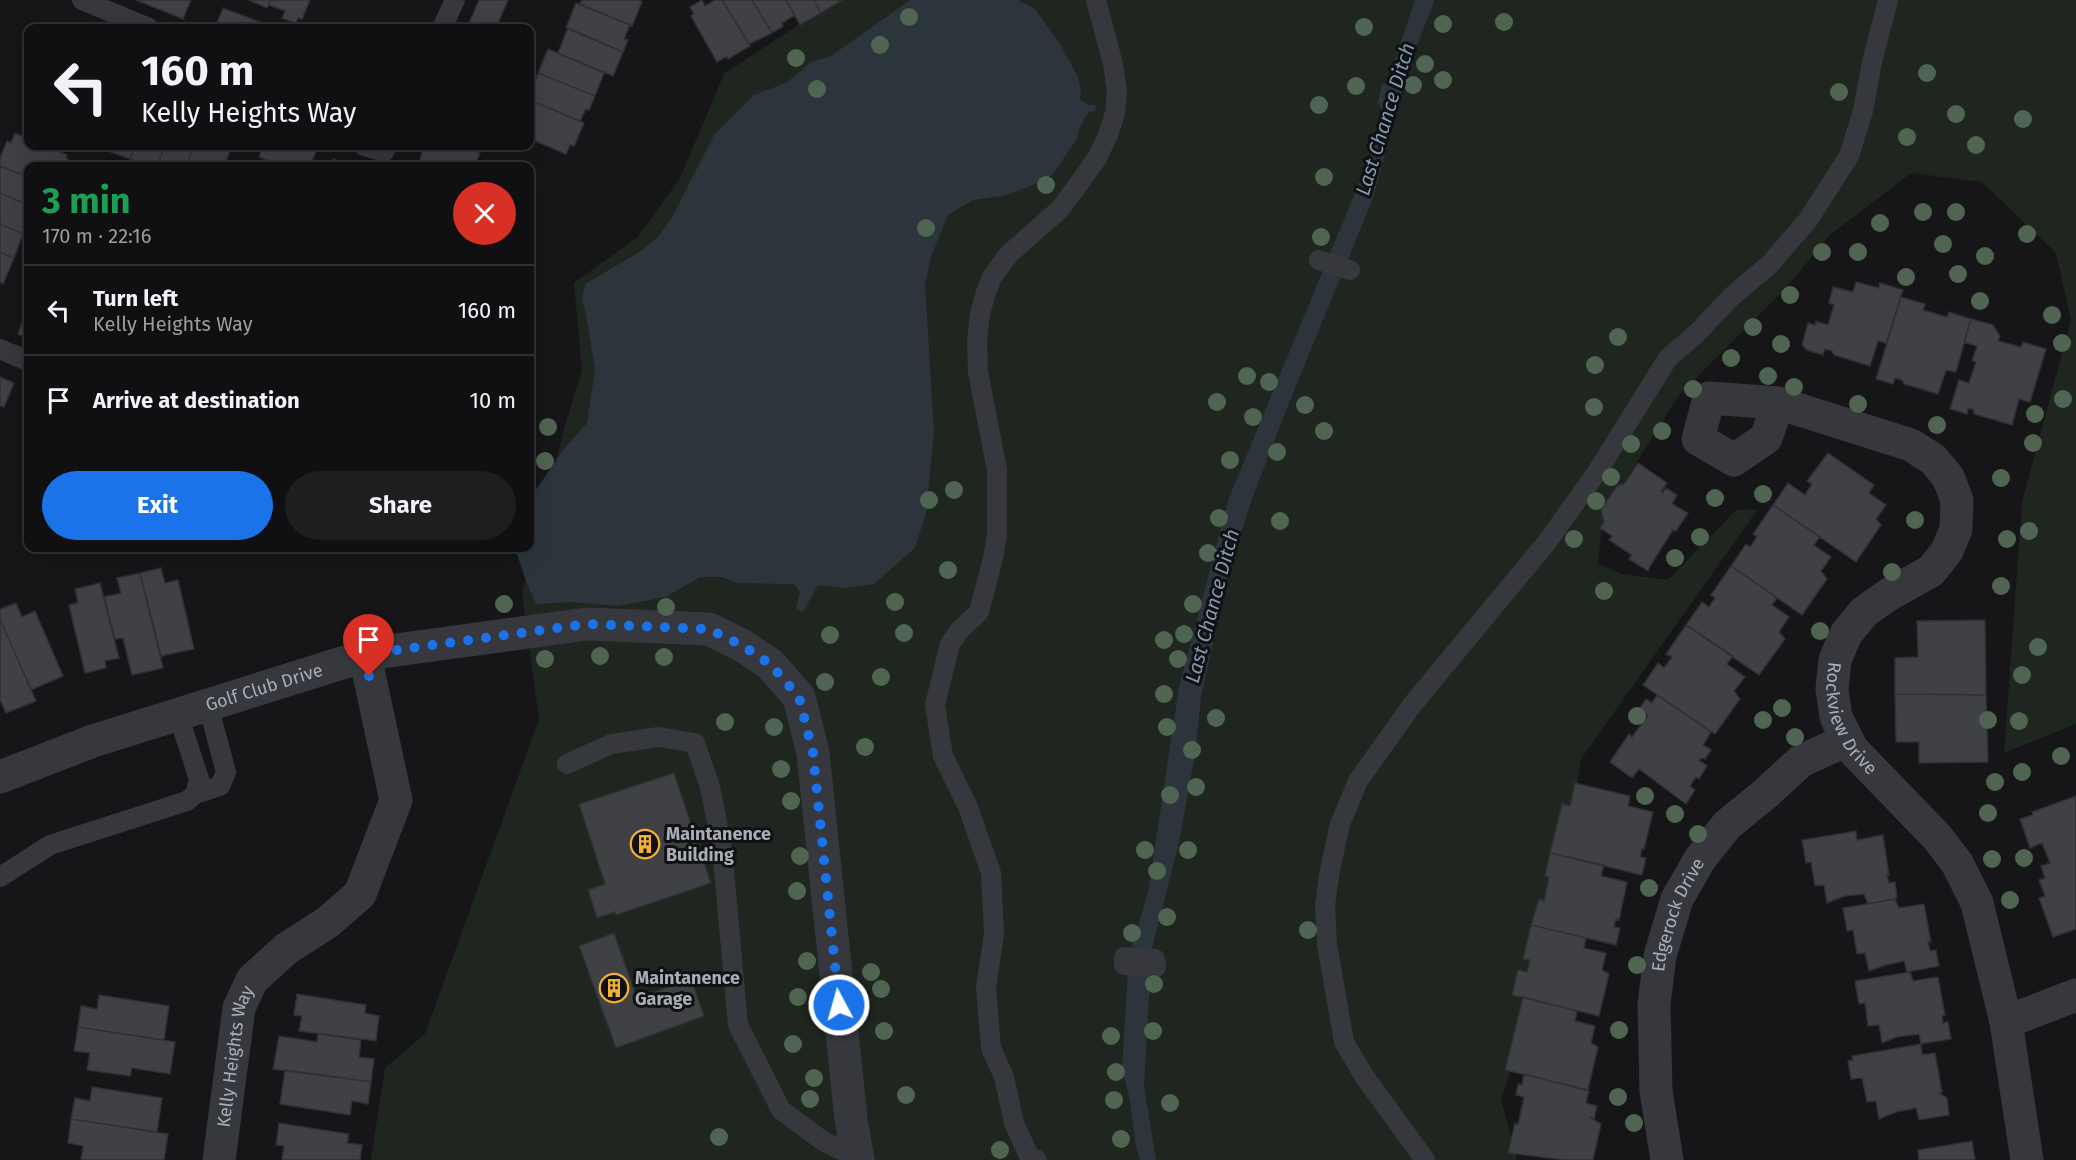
<!DOCTYPE html>
<html lang="en">
<head>
<meta charset="utf-8">
<style>
  :root { --surface:#101012; --page:#1e1e20; --text:#f1f3f6; --muted:#9c9d9f; --line:#303032; --accent:#1a73e8 }
  body { margin:0; font-family:"Fira Sans",sans-serif; background:var(--page); color:var(--text); height:100vh; display:flex; flex-direction:column; font-size:22px; white-space:nowrap }
  * { box-sizing:border-box; margin:0 }
  p { font-size:20px; color:var(--muted) }
  .icon { flex:none; width:33px; height:33px; fill:none; stroke:currentColor; stroke-width:2; stroke-linecap:round; stroke-linejoin:round }
  .map { position:relative; flex:1; overflow:hidden }
  .details { position:absolute; left:24px; top:162px; width:510px; height:390px; display:flex; flex-direction:column; background:var(--surface); border-radius:12px; box-shadow:0 6px 24px #0002,0 0 0 2px var(--line) }
  .details>* { flex:none }
  .guide { position:absolute; left:24px; top:24px; width:510px; height:126px; border-radius:12px; box-shadow:0 6px 24px #0002,0 0 0 2px var(--line); background:#101012; color:var(--text); overflow:hidden }
  .pin { position:absolute; display:grid; place-items:center; width:51px; height:51px; color:#fff; margin:-62px -26px; border-radius:50% 50% 50% 0; rotate:-45deg; box-shadow:0 0 6px #0007 }
  .pin .icon { rotate:45deg }
  .me { position:absolute; width:66px; margin:-33px; rotate:354deg; stroke-linejoin:round; filter:drop-shadow(0 0 4px #0008) }
  .turn { display:flex; align-items:center; gap:21px; height:126px; padding:0 18px; font-size:27px }
  .turn .icon { width:78px; height:78px; stroke-width:2.5 }
  .turn b { display:block; font-size:42px; line-height:51px }
  .round { display:grid; place-items:center; flex:none; width:63px; height:63px; border-radius:32px; background:var(--page) }
  .overview { display:flex; align-items:center; justify-content:space-between; height:102px; padding:0 18px }
  h1 { font-size:36px; font-weight:700; line-height:45px; color:#1e9e55 }
  .primary-button { display:flex; gap:12px; margin-top:auto; padding:12px 18px }
  .primary-button a { flex:1; height:69px; border-radius:36px; background:var(--accent); color:#fff; font-size:24px; font-weight:700; line-height:69px; text-align:center }
  .primary-button a+a { background:var(--page); color:var(--text) }
  ul { padding:0; list-style:none }
  li { display:flex; align-items:center; gap:18px; height:90px; padding:0 18px; border-top:2px solid var(--line) }
  li div { flex:1 }
  li b { display:block; font-size:22px }
  li em { font-style:normal }
  .map>svg:first-child { display:block }
</style>
</head>
<body>
<div class="map">
<svg width="2076" height="1160" viewBox="0 0 2076 1160">
  <rect width="100%" height="100%" fill="#161618"/>
  <path fill="#1e261f" d="M836,0H2076V724L2004,753L2022,502L2071,320L2056,253L1982,182L1911,173L1830,235L1784,290L1679,395L1603,516L1598,564L1622,574L1668,580L1736,510L1758,509L1581,759L1572,822L1545,914L1525,1028L1501,1099L1517,1160H371L385,1068L425,1034L539,719L522,593L566,422L582,370L574,283L638,237L680,178L724,74Z"/>
  <path fill="#2c353c" d="M910,0H1017L1034,8L1060,44L1078,77L1081,92L1080,99L1088,105H1096L1095,111L1089,112C1084,119 1077,130 1077,139L1052,175L1035,184L1007,195L973,200L948,215L931,257L925,285L934,432L926,513L915,548L874,584L844,588L818,585L803,612L796,609L800,592L794,584L736,583L722,577H700L666,597L617,606L571,602L536,604L526,581L515,548H530V496L538,487L563,450L587,423L595,369L585,309L582,300L585,284L641,251L658,237L674,214L714,135L754,95L786,83L811,62L831,56Z
    M1415,0H1435L1410,62L1373,198L1289,403L1252,499L1228,574L1201,697L1195,755L1179,843L1152,948L1144,1086L1156,1160H1140L1135,1142L1130,1100L1122,1069L1128,970L1131,949L1148,893L1179,687L1229,498L1371,154L1382,110L1378,103L1382,84H1387Z"/>
  <path fill="#404145" stroke="#303034" stroke-width="1.5" d="M136,0H191L183,19Z
    M249,0H271L267,8Z
    M271,0H310L302,19L298,18L296,23L282,18L285,11L269,5Z
    M479,0H508L496,28H467Z
    M582,0H640L642,2L632,26L580,4Z
    M702,0L705,6L715,0H722L750,46L728,59L727,56L717,62L691,16L694,14L690,7Z
    M722,0H752L772,33L749,44Z
    M752,0H786L795,15L782,23L783,26L772,33Z
    M786,0H814L821,13L800,25Z
    M814,0H842L821,13Z
    M576,3L630,25L624,39L628,40L623,52L566,28Z
    M223,8L270,26L269,28H215Z
    M568,28L623,52L613,76L558,53Z
    M548,49L604,73L595,96L538,73Z
    M538,73L595,96L589,110L586,109L580,121L530,100V94Z
    M530,100L584,123L574,146L570,145L566,154L530,139Z
    M15,133L28,139V146H45L67,155L66,158L69,160L66,166H28V177L0,166V158L7,141L11,143Z
    M107,146H136L130,159L111,152L113,148Z
    M136,146H165L157,166H149L130,159Z
    M165,146H194L186,166H157Z
    M194,146H232L224,166H186Z
    M263,146H301L316,151L310,166H283L259,157Z
    M418,146H460L480,153L476,163L479,164L478,166H418L423,150L417,148Z
    M333,159L353,166H330Z
    M0,166L28,177V205L0,193Z
    M0,193L28,205V236L0,224Z
    M0,224L23,234L14,258L0,252Z
    M0,252L14,258L3,284L0,282Z
    M1856,282L1879,288L1880,283L1903,290L1886,343L1878,341L1870,366L1834,355L1832,351L1825,349L1823,355L1807,350L1802,345L1808,323L1815,325L1816,321L1828,325L1834,305L1829,303L1833,287L1853,292Z
    M1901,297L1925,304L1923,310L1947,317L1949,312L1971,319L1956,372L1946,370L1938,394L1904,384L1902,380L1895,378L1893,384L1876,379Z
    M27,310L28,311V339L18,334Z
    M1971,319L1993,325L2000,336L1998,341L2021,347L2023,342L2046,349L2030,402L2019,399L2012,425L1974,414V410L1968,408L1967,414L1950,409L1959,380L1969,383L1976,362L1972,361L1977,346L1964,342Z
    M0,377L14,383L4,407L0,406Z
    M1828,453L1874,485L1869,493L1886,505L1876,519L1881,525L1856,562L1773,505L1788,483L1805,495L1812,484L1807,481Z
    M1638,463L1667,483L1661,492L1663,493L1666,488L1677,495L1672,504L1688,513L1676,531L1673,530L1650,566L1648,571L1629,559L1632,555L1609,540L1612,536L1600,528L1604,522L1601,510L1617,486L1624,484Z
    M1773,505L1820,537L1814,545L1831,557L1821,571L1827,579L1802,615L1731,566L1746,544L1750,547L1757,537L1753,534Z
    M1731,566L1777,598L1772,605L1789,617L1779,632L1785,639L1759,675L1686,625L1702,602L1709,607L1715,598L1711,595Z
    M161,568L165,583L178,580L194,649L161,656L140,573Z
    M140,573L163,668L132,675L123,638L115,639L104,597L121,593L117,578Z
    M100,583L119,658L105,661L106,668L85,673L69,605L78,603L75,589Z
    M16,603L22,617L35,611L63,676L31,690L0,619V609Z
    M0,619L36,701L6,713L0,700Z
    M1985,620L1986,695L1895,694V658L1918,657L1917,621Z
    M1686,625L1733,656L1727,664L1745,677L1734,691L1740,699L1715,734L1643,685L1658,663L1664,668L1672,657L1666,654Z
    M1895,694L1986,695L1988,762L1919,763V742H1896Z
    M1657,695L1711,732L1703,745L1711,750L1705,759L1702,758L1699,760L1707,766L1699,779L1696,777L1690,786L1695,790L1686,804L1639,769L1632,778L1610,762L1629,734L1632,737L1648,715L1639,709L1646,699L1652,703Z
    M674,773L711,883L616,915L615,912L597,918L588,890L605,884L579,804Z
    M1575,783L1630,796L1628,806L1653,812L1644,849H1642L1640,857L1646,858L1642,875L1550,853L1562,804L1570,806Z
    M2076,796V929L2053,937L2039,898L2045,896L2039,880L2045,878L2041,866L2050,863L2042,843L2030,848L2020,819L2033,815L2032,812Z
    M1856,831L1857,840L1883,835L1889,875H1887L1889,883L1895,882L1897,898L1868,904L1864,894L1845,896L1827,903L1824,885L1815,886L1811,862L1806,863L1802,840Z
    M1550,853L1604,865L1601,876L1627,882L1619,920L1616,919L1614,927L1620,928L1616,945L1531,925L1539,899L1544,901L1549,878L1545,876Z
    M1895,899L1899,908L1924,904L1931,942L1928,941L1930,951L1936,950L1939,966L1907,972L1904,961L1886,965L1869,971L1865,953L1857,954L1853,930L1847,931L1843,908Z
    M1531,925L1586,938L1584,948L1606,953L1602,970L1609,974L1599,1016L1512,995L1518,970L1527,972L1530,960L1523,959Z
    M614,933L637,998L691,979L704,1016L616,1048L579,946Z
    M1910,972L1913,981L1938,977L1945,1015L1942,1016L1943,1023L1948,1022L1951,1039L1921,1044L1919,1034L1897,1037L1882,1043L1879,1025L1868,1026L1865,1003L1859,1004L1855,981Z
    M297,994L366,1005L365,1013L379,1016L376,1041L299,1031L302,1016L294,1015Z
    M99,995L169,1006L164,1040L78,1027L81,1006L97,1009Z
    M1523,997L1577,1011L1575,1021L1595,1026L1591,1043L1598,1047L1588,1090L1505,1070Z
    M78,1027L175,1042L170,1074L132,1068L130,1076L87,1070L90,1053L74,1051Z
    M318,1034L361,1040L359,1057L374,1059L371,1082L273,1069L279,1036L317,1042Z
    M1921,1044L1922,1055L1935,1053L1942,1092L1939,1093L1947,1098L1949,1115L1919,1120L1916,1108L1896,1112L1879,1119L1876,1101L1867,1102L1862,1078L1851,1079L1848,1061L1853,1060L1852,1056Z
    M285,1070L371,1082L368,1104L352,1101L350,1115L280,1104Z
    M1524,1074L1589,1091L1586,1103L1597,1106L1594,1119L1589,1117L1601,1124L1593,1160H1565L1508,1153L1515,1123L1518,1125L1524,1097L1516,1095L1518,1084L1522,1085Z
    M92,1087L162,1098L157,1132L71,1119L75,1098L90,1101Z
    M71,1119L168,1134L164,1160H81L83,1146L68,1143Z
    M279,1123L349,1134L347,1143L362,1145L360,1160H282L284,1146L276,1145Z
    M1972,1141L1975,1160H1919L1918,1150Z"/>
  <g fill="none" stroke-linecap="round" stroke-linejoin="round">
    <path stroke="#37383d" stroke-width="20" d="M82,0L149,28
      M442,28L455,0
      M364,146L384,152L387,146
      M1319,260L1350,270
      M0,349L28,361
      M567,764L611,744L659,737L695,743L710,787L722,848L738,1025L781,1110L823,1141L856,1157
      M195,794L220,786L226,772L208,705
      M0,877L50,845L187,801L195,794L199,779L178,714
      M1124,957L1155,959L1156,967L1124,965Z
      M1037,1160L1029,1156L1014,1123L1004,1077L991,1048L986,987L994,934L991,873L968,807L943,756L935,705L950,644L959,631L979,612L993,558L997,535V470L978,372L977,340L980,314L986,292L992,277L1008,255L1060,209L1078,185L1097,158L1108,135L1115,113L1117,92L1113,64L1096,0
      M1425,1160L1364,1076L1344,1042L1327,944L1325,906L1329,875L1340,824L1358,781L1412,705L1547,542L1597,472L1668,358L1697,333L1731,297L1769,265L1808,220L1849,156L1863,111L1872,62L1888,0"/>
    <g stroke="#37383d" stroke-width="33">
      <path id="s1" d="M1778,403L1766,438L1734,460L1698,439L1709,398L1778,403L1911,445L1933,459L1948,477L1957,500L1956,529L1947,551L1931,571L1888,595L1864,612L1846,634L1835,660L1832,689L1836,717L1852,749L1937,837L1957,863L1977,903L2006,1022L2027,1160"/>
      <path id="s2" d="M0,777L93,741L374,653L587,624L709,629L743,646L770,664L799,697L813,753L851,1119L858,1160"/>
      <path d="M2006,1022L2076,995"/>
      <path id="s3" d="M219,1160L239,1008L252,980L286,949L328,922L360,894L396,800L365,656"/>
      <path id="s4" d="M1667,1160L1656,1091L1654,1004L1660,956L1677,899L1700,859L1727,825L1765,794L1801,761L1847,740"/>
    </g>
  </g>
  <g fill="#506452">
    <circle cx="909" cy="17" r="9"/>
    <circle cx="1504" cy="22" r="9"/>
    <circle cx="1443" cy="24" r="9"/>
    <circle cx="1364" cy="27" r="9"/>
    <circle cx="880" cy="45" r="9"/>
    <circle cx="796" cy="58" r="9"/>
    <circle cx="1425" cy="64" r="9"/>
    <circle cx="1927" cy="73" r="9"/>
    <circle cx="1443" cy="80" r="9"/>
    <circle cx="1413" cy="85" r="9"/>
    <circle cx="1356" cy="86" r="9"/>
    <circle cx="817" cy="89" r="9"/>
    <circle cx="1839" cy="92" r="9"/>
    <circle cx="1319" cy="105" r="9"/>
    <circle cx="1956" cy="114" r="9"/>
    <circle cx="2023" cy="119" r="9"/>
    <circle cx="1907" cy="137" r="9"/>
    <circle cx="1976" cy="145" r="9"/>
    <circle cx="1324" cy="177" r="9"/>
    <circle cx="1046" cy="185" r="9"/>
    <circle cx="1923" cy="212" r="9"/>
    <circle cx="1956" cy="212" r="9"/>
    <circle cx="1880" cy="223" r="9"/>
    <circle cx="926" cy="228" r="9"/>
    <circle cx="2027" cy="234" r="9"/>
    <circle cx="1321" cy="237" r="9"/>
    <circle cx="1943" cy="244" r="9"/>
    <circle cx="1822" cy="252" r="9"/>
    <circle cx="1858" cy="252" r="9"/>
    <circle cx="1985" cy="256" r="9"/>
    <circle cx="1958" cy="274" r="9"/>
    <circle cx="1906" cy="277" r="9"/>
    <circle cx="1790" cy="295" r="9"/>
    <circle cx="1980" cy="301" r="9"/>
    <circle cx="2052" cy="315" r="9"/>
    <circle cx="1753" cy="327" r="9"/>
    <circle cx="1618" cy="337" r="9"/>
    <circle cx="2062" cy="343" r="9"/>
    <circle cx="1781" cy="344" r="9"/>
    <circle cx="1731" cy="358" r="9"/>
    <circle cx="1595" cy="365" r="9"/>
    <circle cx="1247" cy="376" r="9"/>
    <circle cx="1768" cy="376" r="9"/>
    <circle cx="1269" cy="382" r="9"/>
    <circle cx="1794" cy="387" r="9"/>
    <circle cx="1693" cy="389" r="9"/>
    <circle cx="2063" cy="399" r="9"/>
    <circle cx="1217" cy="402" r="9"/>
    <circle cx="1858" cy="404" r="9"/>
    <circle cx="1305" cy="405" r="9"/>
    <circle cx="1594" cy="407" r="9"/>
    <circle cx="2035" cy="414" r="9"/>
    <circle cx="1253" cy="417" r="9"/>
    <circle cx="1937" cy="425" r="9"/>
    <circle cx="548" cy="427" r="9"/>
    <circle cx="1324" cy="431" r="9"/>
    <circle cx="1662" cy="431" r="9"/>
    <circle cx="2033" cy="443" r="9"/>
    <circle cx="1631" cy="444" r="9"/>
    <circle cx="1277" cy="452" r="9"/>
    <circle cx="1230" cy="460" r="9"/>
    <circle cx="545" cy="461" r="9"/>
    <circle cx="1611" cy="477" r="9"/>
    <circle cx="2001" cy="478" r="9"/>
    <circle cx="954" cy="490" r="9"/>
    <circle cx="1763" cy="494" r="9"/>
    <circle cx="1715" cy="498" r="9"/>
    <circle cx="929" cy="500" r="9"/>
    <circle cx="1596" cy="501" r="9"/>
    <circle cx="1219" cy="518" r="9"/>
    <circle cx="1915" cy="520" r="9"/>
    <circle cx="1280" cy="521" r="9"/>
    <circle cx="2029" cy="531" r="9"/>
    <circle cx="1700" cy="537" r="9"/>
    <circle cx="1574" cy="539" r="9"/>
    <circle cx="2007" cy="539" r="9"/>
    <circle cx="1208" cy="553" r="9"/>
    <circle cx="1675" cy="558" r="9"/>
    <circle cx="948" cy="570" r="9"/>
    <circle cx="1892" cy="572" r="9"/>
    <circle cx="2001" cy="586" r="9"/>
    <circle cx="1604" cy="591" r="9"/>
    <circle cx="895" cy="602" r="9"/>
    <circle cx="504" cy="604" r="9"/>
    <circle cx="1193" cy="604" r="9"/>
    <circle cx="666" cy="607" r="9"/>
    <circle cx="1820" cy="631" r="9"/>
    <circle cx="904" cy="633" r="9"/>
    <circle cx="1184" cy="634" r="9"/>
    <circle cx="830" cy="635" r="9"/>
    <circle cx="1164" cy="640" r="9"/>
    <circle cx="2038" cy="647" r="9"/>
    <circle cx="600" cy="656" r="9"/>
    <circle cx="664" cy="657" r="9"/>
    <circle cx="545" cy="659" r="9"/>
    <circle cx="1178" cy="659" r="9"/>
    <circle cx="2022" cy="675" r="9"/>
    <circle cx="881" cy="677" r="9"/>
    <circle cx="825" cy="682" r="9"/>
    <circle cx="1164" cy="694" r="9"/>
    <circle cx="1782" cy="708" r="9"/>
    <circle cx="1637" cy="716" r="9"/>
    <circle cx="1216" cy="718" r="9"/>
    <circle cx="1763" cy="720" r="9"/>
    <circle cx="1988" cy="720" r="9"/>
    <circle cx="2019" cy="721" r="9"/>
    <circle cx="725" cy="722" r="9"/>
    <circle cx="774" cy="727" r="9"/>
    <circle cx="1167" cy="727" r="9"/>
    <circle cx="1795" cy="737" r="9"/>
    <circle cx="865" cy="747" r="9"/>
    <circle cx="1192" cy="750" r="9"/>
    <circle cx="2061" cy="756" r="9"/>
    <circle cx="781" cy="769" r="9"/>
    <circle cx="2022" cy="772" r="9"/>
    <circle cx="1995" cy="782" r="9"/>
    <circle cx="1196" cy="787" r="9"/>
    <circle cx="1170" cy="795" r="9"/>
    <circle cx="1645" cy="796" r="9"/>
    <circle cx="791" cy="801" r="9"/>
    <circle cx="1988" cy="813" r="9"/>
    <circle cx="1675" cy="814" r="9"/>
    <circle cx="1698" cy="834" r="9"/>
    <circle cx="1145" cy="850" r="9"/>
    <circle cx="1188" cy="850" r="9"/>
    <circle cx="800" cy="856" r="9"/>
    <circle cx="2024" cy="858" r="9"/>
    <circle cx="1992" cy="859" r="9"/>
    <circle cx="1157" cy="871" r="9"/>
    <circle cx="1649" cy="888" r="9"/>
    <circle cx="797" cy="891" r="9"/>
    <circle cx="2010" cy="900" r="9"/>
    <circle cx="1167" cy="917" r="9"/>
    <circle cx="1308" cy="930" r="9"/>
    <circle cx="1132" cy="933" r="9"/>
    <circle cx="807" cy="961" r="9"/>
    <circle cx="1637" cy="965" r="9"/>
    <circle cx="871" cy="972" r="9"/>
    <circle cx="1154" cy="984" r="9"/>
    <circle cx="881" cy="989" r="9"/>
    <circle cx="798" cy="997" r="9"/>
    <circle cx="1619" cy="1030" r="9"/>
    <circle cx="884" cy="1031" r="9"/>
    <circle cx="1153" cy="1031" r="9"/>
    <circle cx="1111" cy="1036" r="9"/>
    <circle cx="793" cy="1044" r="9"/>
    <circle cx="1116" cy="1072" r="9"/>
    <circle cx="814" cy="1078" r="9"/>
    <circle cx="906" cy="1095" r="9"/>
    <circle cx="1618" cy="1097" r="9"/>
    <circle cx="810" cy="1099" r="9"/>
    <circle cx="1114" cy="1100" r="9"/>
    <circle cx="1170" cy="1103" r="9"/>
    <circle cx="1634" cy="1123" r="9"/>
    <circle cx="719" cy="1137" r="9"/>
    <circle cx="1121" cy="1139" r="9"/>
    <circle cx="1000" cy="1150" r="9"/>
  </g>
  <g fill="none" stroke-linecap="round" stroke-linejoin="round">
    <path stroke="#1a73e8" stroke-width="10" stroke-dasharray="0 18" d="M369,676L364,656L374,653L587,624L709,629L743,646L770,664L799,697L813,753L839,1005"/>
  </g>
  <defs>
    <g id="building-ring" transform="scale(1.5)"><circle r="9.5" fill="#111113" stroke="#f2b134" stroke-width="1.5"/><path d="M-4-6H4V6H1V3H-1V6H-4ZM-2.5-4.3h1.7v1.8h-1.7ZM.8-4.3h1.7v1.8H.8ZM-2.5-1h1.7V.8h-1.7ZM.8-1h1.7V.8H.8Z" fill="#f2b134"/></g>
  </defs>
  <g fill-rule="evenodd">
    <use href="#building-ring" x="645" y="844"/>
    <use href="#building-ring" x="614" y="988"/>
  </g>
  <g text-anchor="middle" stroke-width="6" stroke-linejoin="round" paint-order="stroke">
    <g font-size="18" fill="#a8adb8" stroke="#111113">
      <text dy="6" stroke="none"><textPath href="#s2" startOffset="279">Golf Club Drive</textPath></text>
      <text dy="6" stroke="none"><textPath href="#s1" startOffset="720">Rockview Drive</textPath></text>
      <text dy="6" stroke="none"><textPath href="#s4" startOffset="250">Edgerock Drive</textPath></text>
      <text dy="6" stroke="none"><textPath href="#s3" startOffset="105">Kelly Heights Way</textPath></text>
    </g>
    <g font-size="18" font-weight="bold" fill="#a8adb8" stroke="#111113" text-anchor="start">
      <text x="666" y="840">Maintanence<tspan x="666" dy="21">Building</tspan></text>
      <text x="635" y="984">Maintanence<tspan x="635" dy="21">Garage</tspan></text>
    </g>
    <g font-size="20" font-style="italic" fill="#7f9bb3" stroke="#111113">
      <text transform="translate(1385 119) rotate(-73)" y="7">Last Chance Ditch</text>
      <text transform="translate(1212 606) rotate(-75)" y="7">Last Chance Ditch</text>
    </g>
  </g>
</svg>
<div class="pin" style="left:369px;top:676px;background:#d93025"><svg class="icon" aria-label="arrive" viewBox="0 0 24 24"><path d="M6 21V4h12l-3 4 3 4H6"/></svg></div>
<svg class="me" style="left:839px;top:1005px" viewBox="-20 -20 40 40"><circle r="17" fill="#1a73e8" stroke="#fff" stroke-width="3"/><path d="M0-11L8 9 0 5-8 9z" fill="#fff"/></svg>
<div class="guide">
<div class="turn"><svg class="icon" aria-label="left" viewBox="0 0 24 24"><path d="M17 20v-9H6M10 6l-5 5 5 5"/></svg><div><b>160 m</b>Kelly Heights Way</div></div>
</div>
<section class="details">
<div class="overview"><div><h1>3 min</h1><p>170 m · 22:16</p></div><a class="round" style="background:#d93025;color:#fff"><svg class="icon" aria-label="close" viewBox="0 0 24 24"><path d="M6 6l12 12M18 6L6 18"/></svg></a></div>
<ul>
<li><svg class="icon" aria-label="left" viewBox="0 0 24 24"><path d="M17 20v-9H6M10 6l-5 5 5 5"/></svg><div><b>Turn left</b><p>Kelly Heights Way</p></div><em>160 m</em></li>
<li><svg class="icon" aria-label="arrive" viewBox="0 0 24 24"><path d="M6 21V4h12l-3 4 3 4H6"/></svg><div><b>Arrive at destination</b></div><em>10 m</em></li>
</ul>
<div class="primary-button"><a>Exit</a><a>Share</a></div>
</section>
</div>
</body>
</html>
